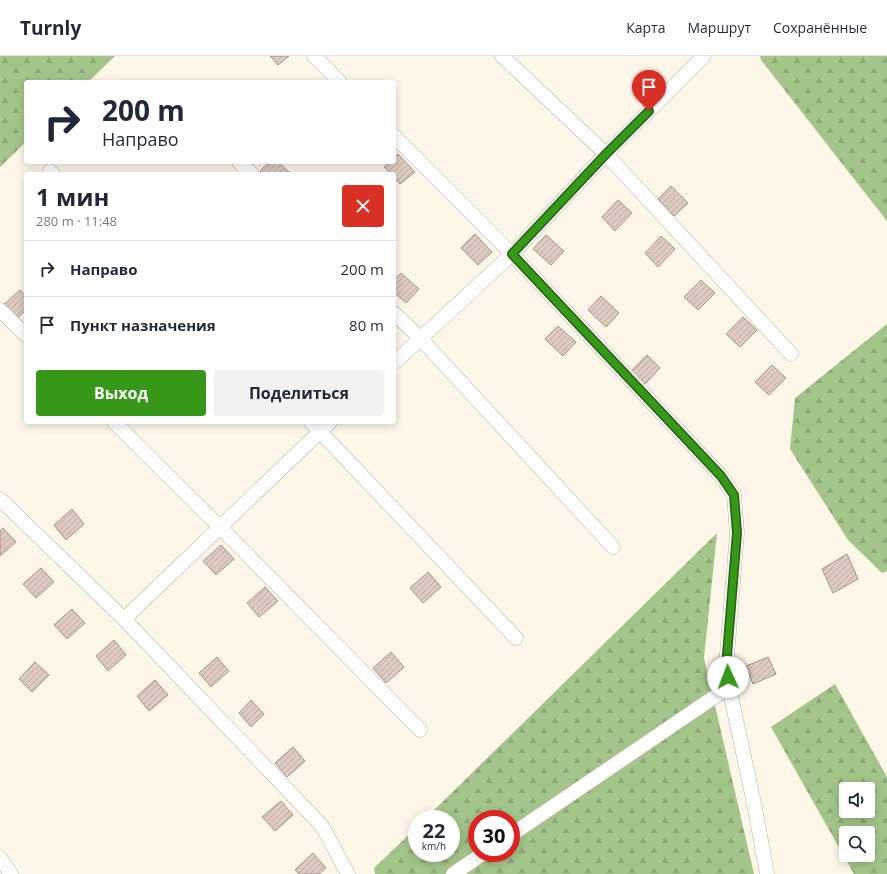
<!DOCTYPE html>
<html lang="ru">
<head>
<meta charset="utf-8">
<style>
  :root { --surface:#fff; --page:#f2f2f3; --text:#1f2937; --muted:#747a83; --line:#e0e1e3; --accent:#369719 }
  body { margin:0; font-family:"Open Sans",sans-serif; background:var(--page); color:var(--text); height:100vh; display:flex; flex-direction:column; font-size:15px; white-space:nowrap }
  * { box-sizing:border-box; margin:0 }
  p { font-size:13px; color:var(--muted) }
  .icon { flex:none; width:22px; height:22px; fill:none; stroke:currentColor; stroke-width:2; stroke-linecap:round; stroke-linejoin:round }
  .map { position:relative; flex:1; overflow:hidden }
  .drawer { position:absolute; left:24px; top:116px; width:372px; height:252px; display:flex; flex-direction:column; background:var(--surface); border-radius:4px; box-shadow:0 2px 10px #0003 }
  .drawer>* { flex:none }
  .banner { position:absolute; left:24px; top:24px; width:372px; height:84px; border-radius:4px; box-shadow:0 2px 10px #0003; background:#fff; color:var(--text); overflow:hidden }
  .fabs { position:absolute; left:839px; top:726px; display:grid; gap:8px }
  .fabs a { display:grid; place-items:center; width:36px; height:36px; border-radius:4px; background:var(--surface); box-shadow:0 2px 10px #0003; font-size:20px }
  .speed { position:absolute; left:408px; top:754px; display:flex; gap:8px; font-size:20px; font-weight:700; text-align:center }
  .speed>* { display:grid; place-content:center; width:52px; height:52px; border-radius:50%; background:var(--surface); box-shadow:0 2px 10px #0003; line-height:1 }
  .speed small { font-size:10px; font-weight:400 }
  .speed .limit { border:6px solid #d22; background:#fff; color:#111 }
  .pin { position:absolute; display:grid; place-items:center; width:34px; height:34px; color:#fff; margin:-41px -17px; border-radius:50% 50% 50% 0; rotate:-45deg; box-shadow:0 0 4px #0007 }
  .pin .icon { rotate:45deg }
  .me { position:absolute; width:44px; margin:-22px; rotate:358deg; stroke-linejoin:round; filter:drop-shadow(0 0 3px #0008) }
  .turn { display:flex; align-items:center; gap:14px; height:84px; padding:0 12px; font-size:18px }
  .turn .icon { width:52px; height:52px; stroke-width:2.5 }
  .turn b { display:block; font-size:28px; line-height:34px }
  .round { display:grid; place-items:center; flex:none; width:42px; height:42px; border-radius:4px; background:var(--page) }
  .overview { display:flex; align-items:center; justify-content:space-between; height:68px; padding:0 12px }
  h1 { font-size:24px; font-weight:700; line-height:30px }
  .button { display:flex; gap:8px; margin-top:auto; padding:8px 12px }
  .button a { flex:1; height:46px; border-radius:4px; background:var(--accent); color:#fff; font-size:16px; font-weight:700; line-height:46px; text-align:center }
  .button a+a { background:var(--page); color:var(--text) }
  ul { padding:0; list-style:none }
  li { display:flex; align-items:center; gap:12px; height:56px; padding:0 12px; border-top:1px solid var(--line) }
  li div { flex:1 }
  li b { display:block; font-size:15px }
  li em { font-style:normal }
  header { display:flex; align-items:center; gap:24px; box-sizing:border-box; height:56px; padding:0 20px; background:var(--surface); border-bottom:1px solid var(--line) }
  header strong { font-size:19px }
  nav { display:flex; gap:22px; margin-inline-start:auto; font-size:14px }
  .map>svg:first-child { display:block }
</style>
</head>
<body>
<header>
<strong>Turnly</strong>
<nav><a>Карта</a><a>Маршрут</a><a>Сохранённые</a></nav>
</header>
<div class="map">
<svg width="887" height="818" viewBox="0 0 887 818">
  <defs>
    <pattern id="forest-firs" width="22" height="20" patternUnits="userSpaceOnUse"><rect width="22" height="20" fill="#a4c58a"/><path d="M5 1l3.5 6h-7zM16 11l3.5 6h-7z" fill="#8ea977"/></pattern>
    <pattern id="building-hatch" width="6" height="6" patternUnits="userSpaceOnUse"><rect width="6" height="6" fill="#ddcbc1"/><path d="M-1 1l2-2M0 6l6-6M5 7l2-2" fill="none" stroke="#beaea6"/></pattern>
  </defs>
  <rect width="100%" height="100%" fill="#fef6e8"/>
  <path fill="url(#forest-firs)" fill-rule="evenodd" d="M0,0H115L88,26H26V86L0,111Z
    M760,0H887V165L761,4Z
    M887,268V515L882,517L848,484L790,393L795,342Z
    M717,477L704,602L754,818H375L374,812L417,771V797H451V763H425ZM477,763H511V797H477Z
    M835,628L887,721V818H854L771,671ZM846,733H868V755H846ZM846,777H868V799H846Z"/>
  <path fill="url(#building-hatch)" stroke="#a49389" d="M270,0H289L278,9Z
    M398,98L415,116L400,128L394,121V118H391L384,111L389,106H394V102Z
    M269,106H278L291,118H263L260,115Z
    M671,130L688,147L674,160L658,143Z
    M618,144L632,157L615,175L602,161Z
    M475,178L492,196L478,209L461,192Z
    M546,179L564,195L551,209L533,193Z
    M661,180L675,193L658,211L645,197Z
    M401,217L419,233L406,247L394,236V224Z
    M701,224L715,237L698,254L684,241Z
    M20,234L26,241V254L14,265L2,250Z
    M601,240L619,257L606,271L588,254Z
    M743,261L757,274L740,291L726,278Z
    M558,270L576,286L563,300L545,283Z
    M647,299L660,312L643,330L630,316Z
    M772,309L786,322L769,339L755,326Z
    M72,453L84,468L66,484L54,469Z
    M3,472L16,486L0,500V475Z
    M221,489L234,503L216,519L203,505Z
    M847,498L858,523L833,537L822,513Z
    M41,512L54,526L36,542L23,528Z
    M428,516L441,531L423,547L410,532Z
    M265,531L278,545L259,561L247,547Z
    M72,553L85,567L67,583L54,569Z
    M114,584L126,599L108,615L96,600Z
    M391,596L404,611L386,627L373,612Z
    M217,601L229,615L211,631L199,617Z
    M768,601L776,618L753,628L746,610Z
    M35,606L49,619L32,636L19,623Z
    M155,624L168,639L149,655L137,640Z
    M251,644L264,658L251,671L239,657Z
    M293,691L305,705L287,721L275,707Z
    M281,745L293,759L275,775L262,761Z
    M313,797L326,812L319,818H299L295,814Z"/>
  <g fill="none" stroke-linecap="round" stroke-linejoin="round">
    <g stroke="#bab1a0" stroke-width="15">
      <path id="minor" d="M314,0L340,26
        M502,0L606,98L791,298
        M394,80L512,198L721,420L734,439L737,477L726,611L729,631
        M239,106L252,118
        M50,115L53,118
        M0,254L26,279
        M394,257L420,282L613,491
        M394,307L512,198L606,98L703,1
        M114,366L220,471L420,674
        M311,366L516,582
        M0,443L124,563L322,770L348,818
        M124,563L330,366
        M511,779L729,631L755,752L767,818
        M0,802L11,818
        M453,818L484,797"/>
    </g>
    <use href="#minor" stroke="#fff" stroke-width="14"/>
  </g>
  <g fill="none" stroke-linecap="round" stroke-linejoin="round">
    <g stroke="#236210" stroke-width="10">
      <path id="route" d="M649,55L606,98L512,198L721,420L734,439L737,477L726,611L728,621"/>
    </g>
    <use href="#route" stroke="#369719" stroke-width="7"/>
  </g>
</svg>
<div class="fabs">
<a><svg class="icon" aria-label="sound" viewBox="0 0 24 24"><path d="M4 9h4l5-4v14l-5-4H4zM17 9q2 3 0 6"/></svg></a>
<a><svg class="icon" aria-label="search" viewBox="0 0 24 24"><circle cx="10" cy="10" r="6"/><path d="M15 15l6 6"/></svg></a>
</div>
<div class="speed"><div>22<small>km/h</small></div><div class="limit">30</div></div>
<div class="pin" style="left:649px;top:55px;background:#d93025"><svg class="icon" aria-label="arrive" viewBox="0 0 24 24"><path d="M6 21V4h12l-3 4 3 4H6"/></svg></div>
<svg class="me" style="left:728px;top:621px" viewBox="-20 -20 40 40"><circle r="19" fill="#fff"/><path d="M0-13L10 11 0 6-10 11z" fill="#369719"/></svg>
<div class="banner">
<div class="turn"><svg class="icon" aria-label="right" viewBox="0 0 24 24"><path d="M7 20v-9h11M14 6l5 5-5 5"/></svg><div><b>200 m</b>Направо</div></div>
</div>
<section class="drawer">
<div class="overview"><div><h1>1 мин</h1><p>280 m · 11:48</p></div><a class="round" style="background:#d93025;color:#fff"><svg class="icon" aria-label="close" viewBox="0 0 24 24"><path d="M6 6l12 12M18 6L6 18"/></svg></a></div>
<ul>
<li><svg class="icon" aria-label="right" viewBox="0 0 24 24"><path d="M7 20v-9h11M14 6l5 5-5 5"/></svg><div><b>Направо</b></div><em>200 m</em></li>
<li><svg class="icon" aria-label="arrive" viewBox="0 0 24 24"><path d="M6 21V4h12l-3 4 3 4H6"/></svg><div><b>Пункт назначения</b></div><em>80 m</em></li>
</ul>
<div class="button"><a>Выход</a><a>Поделиться</a></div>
</section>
</div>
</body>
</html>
